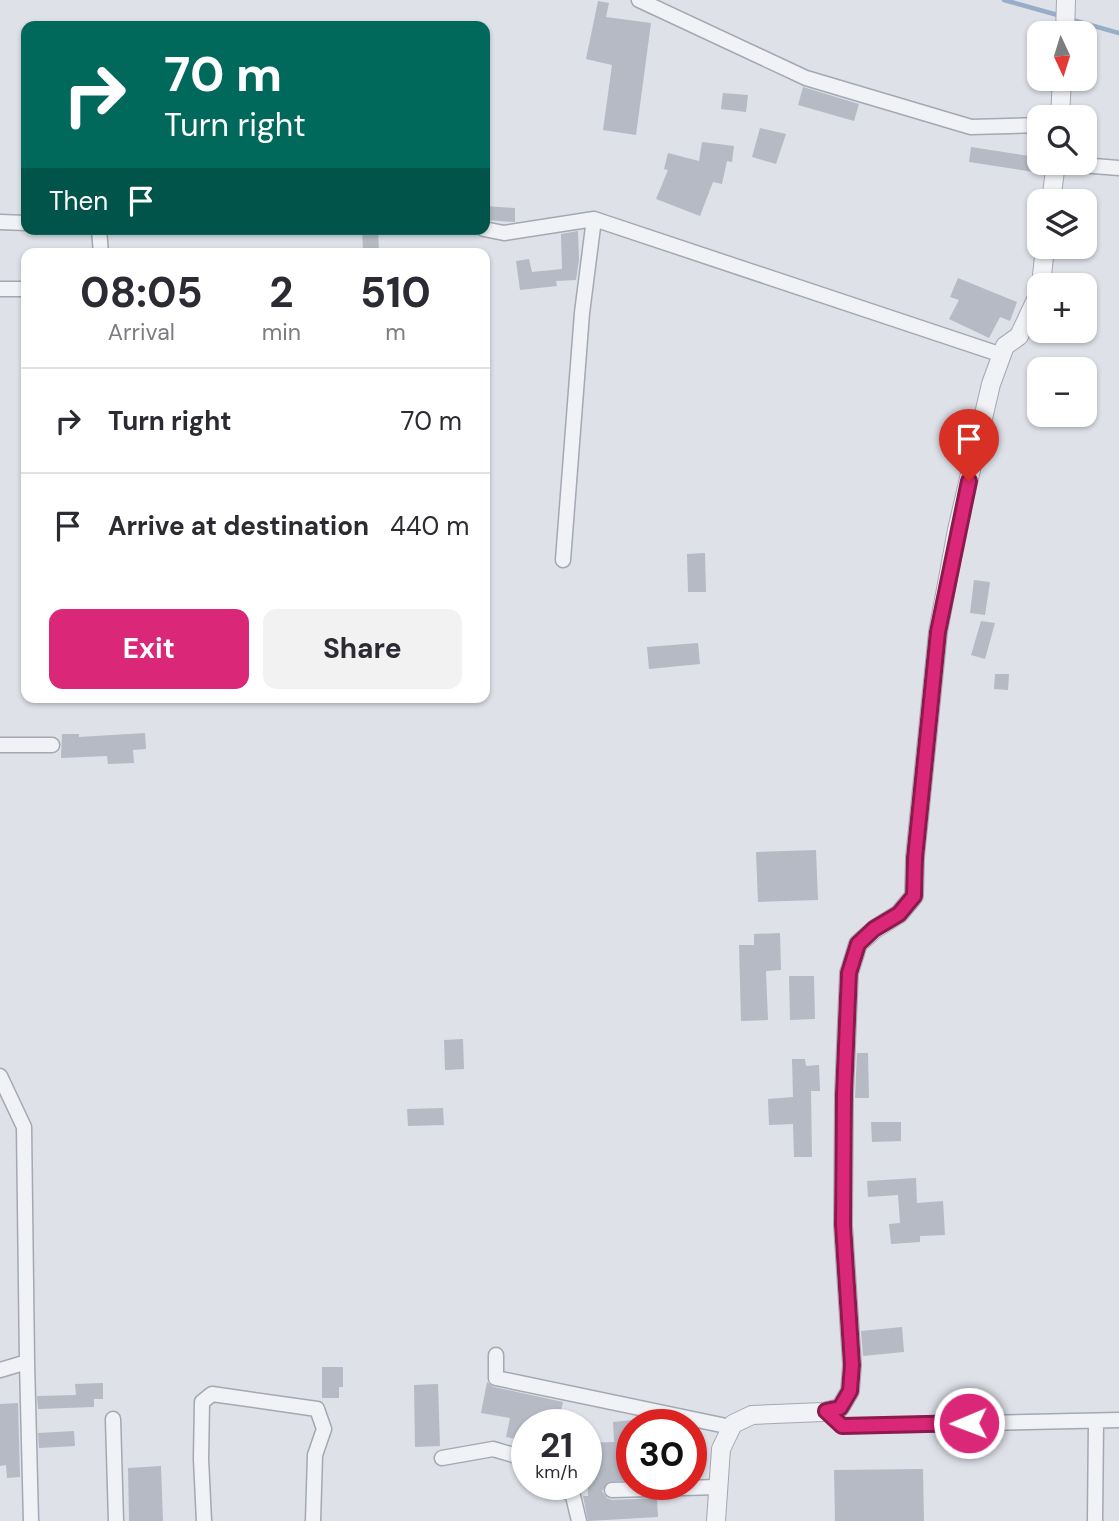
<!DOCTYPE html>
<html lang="en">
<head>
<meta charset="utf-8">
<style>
  :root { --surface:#fff; --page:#f2f2f3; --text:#2b2b33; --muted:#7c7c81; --line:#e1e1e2; --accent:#db2777 }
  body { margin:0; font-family:"DM Sans",sans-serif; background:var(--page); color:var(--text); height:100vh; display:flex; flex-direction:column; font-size:26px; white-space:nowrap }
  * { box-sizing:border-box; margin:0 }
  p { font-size:23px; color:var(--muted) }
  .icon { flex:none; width:38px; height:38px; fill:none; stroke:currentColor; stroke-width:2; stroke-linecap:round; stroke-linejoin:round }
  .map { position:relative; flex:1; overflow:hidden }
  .panel { position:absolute; left:21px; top:248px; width:469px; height:455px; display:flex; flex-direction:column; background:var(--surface); border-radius:14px; box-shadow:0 2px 5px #0004 }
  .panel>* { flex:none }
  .top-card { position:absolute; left:21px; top:21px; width:469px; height:214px; border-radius:14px; box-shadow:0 2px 5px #0004; background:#00695c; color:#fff; overflow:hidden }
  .needle { width:46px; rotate:176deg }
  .fabs { position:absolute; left:1027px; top:21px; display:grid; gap:14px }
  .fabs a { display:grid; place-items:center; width:70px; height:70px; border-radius:14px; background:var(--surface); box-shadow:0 2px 5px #0004; font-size:35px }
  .speed { position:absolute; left:511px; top:1409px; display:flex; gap:14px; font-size:35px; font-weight:700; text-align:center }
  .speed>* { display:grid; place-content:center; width:91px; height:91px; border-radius:50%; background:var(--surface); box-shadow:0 2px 5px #0004; line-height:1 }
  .speed small { font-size:18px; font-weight:400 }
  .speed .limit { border:10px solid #d22; background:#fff; color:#111 }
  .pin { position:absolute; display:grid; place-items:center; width:60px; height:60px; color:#fff; margin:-72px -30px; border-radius:50% 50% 50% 0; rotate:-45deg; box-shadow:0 0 7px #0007 }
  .pin .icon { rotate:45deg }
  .me { position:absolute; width:77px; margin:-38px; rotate:269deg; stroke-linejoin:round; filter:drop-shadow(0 0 5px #0008) }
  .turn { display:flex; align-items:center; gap:24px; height:147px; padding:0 28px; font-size:32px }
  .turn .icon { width:91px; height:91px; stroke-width:2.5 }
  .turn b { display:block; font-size:49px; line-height:60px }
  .then { display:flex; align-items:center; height:66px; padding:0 28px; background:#0003; gap:14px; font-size:26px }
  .eta { display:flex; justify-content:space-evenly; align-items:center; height:119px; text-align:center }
  .eta b { font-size:42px; font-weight:700; line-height:49px }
  .cta { display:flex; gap:14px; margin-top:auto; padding:14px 28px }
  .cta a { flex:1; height:80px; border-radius:14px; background:var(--accent); color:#fff; font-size:28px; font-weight:700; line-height:80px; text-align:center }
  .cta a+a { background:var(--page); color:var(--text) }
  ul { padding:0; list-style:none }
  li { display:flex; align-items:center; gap:21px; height:105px; padding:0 28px; border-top:2px solid var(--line) }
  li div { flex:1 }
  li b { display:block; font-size:26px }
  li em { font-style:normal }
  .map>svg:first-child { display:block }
</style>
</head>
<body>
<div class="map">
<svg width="1119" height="1521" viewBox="0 0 1119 1521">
  <rect width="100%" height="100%" fill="#dee1e8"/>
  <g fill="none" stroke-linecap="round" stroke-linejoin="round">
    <path stroke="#98aec8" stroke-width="4.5" d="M1004,0L1061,16
      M1069,19L1119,33"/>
  </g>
  <path fill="#b5bac4" d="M598,1L609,3L606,17L651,23L636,135L603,130L612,65L586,59Z
    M803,87L859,104L854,121L798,105Z
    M723,93L748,95L746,112L721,109Z
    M760,128L786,134L776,164L752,157Z
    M702,142L734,146L732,162L727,161L722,184L713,182L700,216L656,199L668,170L664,169L668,153L699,161Z
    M971,147L1036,157L1034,172L969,162Z
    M485,206L515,208V222L485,220Z
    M362,229H378L379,251L363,252Z
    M578,231L579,260L576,280L556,281L557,286L520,290L516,261L529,259L532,272L562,269L561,234Z
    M958,278L1017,302L1010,321L1000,317L989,338L949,319L959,300L950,297Z
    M705,553L706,592H688L687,554Z
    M974,580L990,582L985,615L970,613Z
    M981,621L995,623L985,659L971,655Z
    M698,643L700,664L649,669L647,647Z
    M995,674H1009L1008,690L994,689Z
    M145,733L146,749L133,750L134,763L108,764L107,756L61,758L62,734H79V737Z
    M816,850L818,900L758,902L756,852Z
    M780,933L781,970L766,971L768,1020L741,1021L739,945H754V934Z
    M789,976H814L815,1019L790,1020Z
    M463,1039L464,1069L445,1070L444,1040Z
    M857,1053H868L869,1098H855Z
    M792,1059H805L806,1066L819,1065L820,1091H811L812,1157H794L793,1124L769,1125L768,1099L793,1097Z
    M443,1108L444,1125L408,1126L407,1109Z
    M871,1122H901V1141L872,1142Z
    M916,1178L917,1203L943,1201L945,1235L920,1236V1242L891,1244L889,1224L900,1223L898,1195L868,1197L867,1181Z
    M902,1327L904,1352L863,1356L861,1331Z
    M322,1367H343V1387H339V1398H322Z
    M487,1382L494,1387L563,1402L558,1424L533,1422L532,1424H527V1441L506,1437L510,1418L481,1413Z
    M103,1383V1399H94V1407L38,1409L37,1396L76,1395L75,1384Z
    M438,1384L440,1446L415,1447L414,1385Z
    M18,1403L20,1477L7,1478L6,1465L0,1466V1404Z
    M632,1420V1480L608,1482L602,1491L607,1498L612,1500L657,1498L658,1517L588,1521L583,1496H588L586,1443L614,1442L613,1422Z
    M74,1431L75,1446L39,1448L38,1433Z
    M161,1466L163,1521H129L128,1468Z
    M923,1469L924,1521H835L834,1470Z"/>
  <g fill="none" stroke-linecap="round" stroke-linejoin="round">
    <g stroke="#a3a8b2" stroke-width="17">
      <path id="minor" d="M639,0L806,78L971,127L1040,125
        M1056,163L1119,168
        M0,222L26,223
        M99,229L101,254
        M484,229L504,233L594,219L1002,355
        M0,289H26
        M563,560L582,313L594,219
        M0,745H52
        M0,1076L24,1127L27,1362L0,1370
        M496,1355V1378L731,1427
        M27,1362L31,1521
        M826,1411L842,1426L1119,1420
        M113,1419L116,1521
        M442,1458L493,1449L527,1459
        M560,1484L573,1496L579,1521
        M612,1490L718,1487
        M204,1521L201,1459L202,1402L212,1394L317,1409L324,1429L315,1455L313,1521
        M1095,1521L1096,1421"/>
    </g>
    <g stroke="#a3a8b2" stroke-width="20">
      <path id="tertiary" d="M1065,33L1066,0
        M1060,117L1062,79
        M1051,201L1056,163
        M1041,285L1045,247
        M716,1521L721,1449L733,1424L752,1415L823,1412L840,1408L850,1391L852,1365L843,1225L844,1094L849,973L858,944L875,929L899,914L914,896L915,857L938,632L957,530L991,384L1005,346L1019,336L1040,291"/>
    </g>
    <use href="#minor" stroke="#f0f2f6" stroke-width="14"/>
    <use href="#tertiary" stroke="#f0f2f6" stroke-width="18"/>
  </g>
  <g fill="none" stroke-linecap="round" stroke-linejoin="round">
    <g stroke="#8e194d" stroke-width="18">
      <path id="route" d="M969,481L938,632L915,858L914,896L899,914L874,929L858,944L849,973L844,1094L843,1225L852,1365L850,1391L840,1408L826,1411L842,1426L969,1423"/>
    </g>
    <use href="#route" stroke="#db2777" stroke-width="12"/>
  </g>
</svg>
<div class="fabs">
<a><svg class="needle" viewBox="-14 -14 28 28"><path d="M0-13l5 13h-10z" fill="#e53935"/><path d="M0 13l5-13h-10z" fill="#7c7c81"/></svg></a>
<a><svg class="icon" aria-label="search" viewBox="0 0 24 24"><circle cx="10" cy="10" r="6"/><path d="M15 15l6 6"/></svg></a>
<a><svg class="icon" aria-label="layers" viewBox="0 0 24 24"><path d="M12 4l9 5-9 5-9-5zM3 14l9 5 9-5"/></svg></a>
<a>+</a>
<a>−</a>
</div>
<div class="speed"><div>21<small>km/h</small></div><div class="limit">30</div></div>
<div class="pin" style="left:969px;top:481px;background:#d93025"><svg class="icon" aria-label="arrive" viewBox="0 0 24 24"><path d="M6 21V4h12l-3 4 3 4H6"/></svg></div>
<svg class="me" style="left:969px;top:1423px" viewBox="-20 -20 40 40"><circle r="17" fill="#db2777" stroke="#fff" stroke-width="3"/><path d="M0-11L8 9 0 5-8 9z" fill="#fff"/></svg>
<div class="top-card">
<div class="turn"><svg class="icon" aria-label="right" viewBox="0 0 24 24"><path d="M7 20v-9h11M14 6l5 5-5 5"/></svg><div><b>70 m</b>Turn right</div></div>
<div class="then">Then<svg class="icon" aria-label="arrive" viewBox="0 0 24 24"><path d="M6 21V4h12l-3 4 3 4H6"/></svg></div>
</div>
<section class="panel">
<div class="eta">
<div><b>08:05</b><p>Arrival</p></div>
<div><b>2</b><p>min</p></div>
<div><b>510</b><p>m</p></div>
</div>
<ul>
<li><svg class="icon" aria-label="right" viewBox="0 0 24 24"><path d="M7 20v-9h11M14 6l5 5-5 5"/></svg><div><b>Turn right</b></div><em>70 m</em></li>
<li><svg class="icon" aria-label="arrive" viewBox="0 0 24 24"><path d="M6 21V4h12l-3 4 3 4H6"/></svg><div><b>Arrive at destination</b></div><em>440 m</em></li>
</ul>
<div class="cta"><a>Exit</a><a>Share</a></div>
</section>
</div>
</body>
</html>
